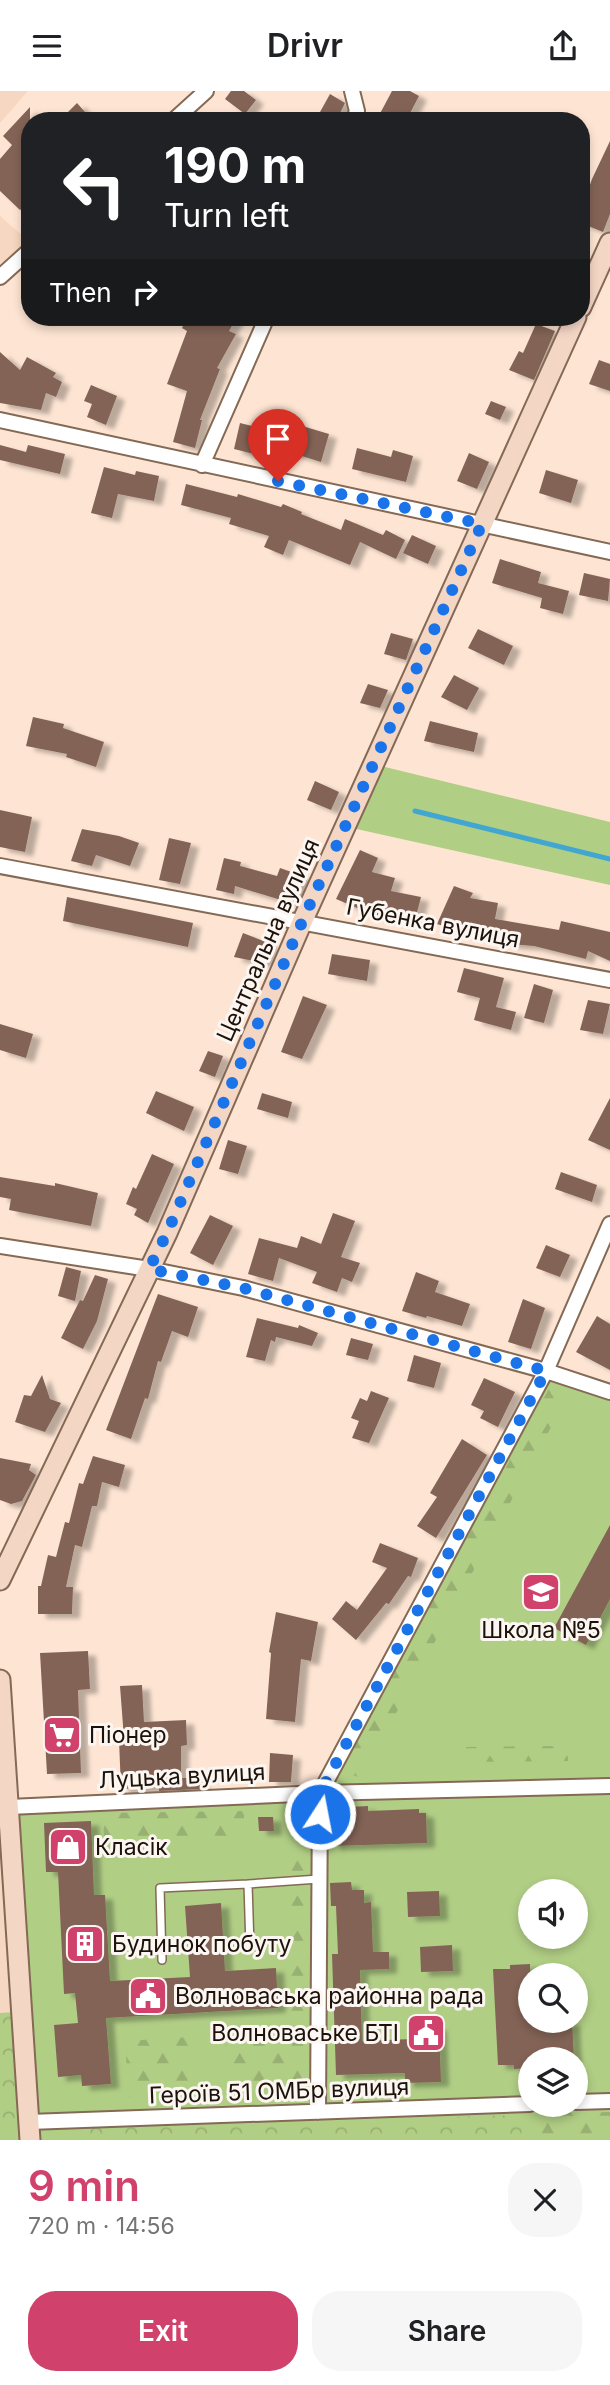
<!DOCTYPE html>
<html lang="en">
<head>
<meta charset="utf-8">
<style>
  :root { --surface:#fff; --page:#f6f6f6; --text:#202124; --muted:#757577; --accent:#d0426c }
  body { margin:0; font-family:Inter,sans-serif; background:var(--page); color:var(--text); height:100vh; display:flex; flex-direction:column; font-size:26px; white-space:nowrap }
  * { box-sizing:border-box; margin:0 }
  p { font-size:23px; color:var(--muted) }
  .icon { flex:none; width:38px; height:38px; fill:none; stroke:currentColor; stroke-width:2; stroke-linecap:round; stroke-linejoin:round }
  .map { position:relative; height:2049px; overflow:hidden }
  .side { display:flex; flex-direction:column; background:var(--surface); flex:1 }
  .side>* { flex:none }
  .banner { position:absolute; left:21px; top:21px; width:569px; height:214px; border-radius:28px; box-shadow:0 4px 10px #0003; background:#202124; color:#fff; overflow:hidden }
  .fabs { position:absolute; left:518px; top:1788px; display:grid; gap:14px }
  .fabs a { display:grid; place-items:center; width:70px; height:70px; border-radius:50%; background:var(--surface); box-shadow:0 4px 10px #0003; font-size:35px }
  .pin { position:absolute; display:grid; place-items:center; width:60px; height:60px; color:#fff; margin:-72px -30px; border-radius:50% 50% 50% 0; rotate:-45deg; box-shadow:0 0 7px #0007 }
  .pin .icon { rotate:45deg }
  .me { position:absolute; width:77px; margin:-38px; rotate:11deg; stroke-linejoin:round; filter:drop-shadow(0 0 5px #0008) }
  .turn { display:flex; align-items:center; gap:24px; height:147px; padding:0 28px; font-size:32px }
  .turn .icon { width:91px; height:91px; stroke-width:2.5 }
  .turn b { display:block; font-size:49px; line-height:60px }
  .then { display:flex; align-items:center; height:66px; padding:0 28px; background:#0003; gap:14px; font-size:26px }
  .round { display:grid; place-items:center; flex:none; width:74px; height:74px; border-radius:28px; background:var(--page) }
  .head { display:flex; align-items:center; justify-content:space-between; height:119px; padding:0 28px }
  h1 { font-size:42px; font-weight:600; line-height:52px; color:var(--accent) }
  .cta { display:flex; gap:14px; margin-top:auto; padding:14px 28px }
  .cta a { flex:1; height:80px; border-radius:28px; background:var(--accent); color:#fff; font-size:28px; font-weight:600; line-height:80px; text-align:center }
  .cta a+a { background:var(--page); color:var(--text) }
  header { display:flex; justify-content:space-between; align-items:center; height:91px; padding:0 28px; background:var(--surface); font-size:32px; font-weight:600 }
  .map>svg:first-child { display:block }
</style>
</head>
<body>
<header><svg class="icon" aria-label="menu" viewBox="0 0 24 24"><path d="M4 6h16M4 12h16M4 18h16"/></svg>Drivr<svg class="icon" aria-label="share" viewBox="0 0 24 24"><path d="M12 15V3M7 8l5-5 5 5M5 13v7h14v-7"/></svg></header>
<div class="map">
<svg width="610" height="2049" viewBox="0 0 610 2049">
  <defs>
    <pattern id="forest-firs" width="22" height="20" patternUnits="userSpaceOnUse" patternTransform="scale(1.75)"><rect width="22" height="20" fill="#b1ce85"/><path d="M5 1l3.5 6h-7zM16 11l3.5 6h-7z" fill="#98b072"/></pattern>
    <pattern id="park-crowns" width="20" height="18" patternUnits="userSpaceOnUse" patternTransform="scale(1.75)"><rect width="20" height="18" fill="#b1ce85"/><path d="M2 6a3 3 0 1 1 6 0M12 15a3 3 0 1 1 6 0" fill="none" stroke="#98b072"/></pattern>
    <filter id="shadow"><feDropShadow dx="8" dy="4.5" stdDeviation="2" flood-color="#0004"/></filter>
  </defs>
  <rect width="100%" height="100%" fill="#fee5d3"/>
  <path fill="#f6d8c2" d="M0,0H28L0,32Z
    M0,125L30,151V159L0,186Z
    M0,1698L13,1921L0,1922Z"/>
  <path fill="#b1ce85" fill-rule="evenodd" d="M381,675L610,731V794L352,737Z
    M546,1280L610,1301V2049H35L15,1715L320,1702ZM530,1801H576V1846H530ZM530,1885H576V1930H530ZM530,1969H576V2014H530Z"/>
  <path fill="url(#forest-firs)" d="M550,1296L568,1305L361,1687L340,1679Z
    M568,1655V1670L466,1671V1656Z
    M244,1720V1746L104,1748L103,1722Z
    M292,1726H310L309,1921H291Z
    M303,1940L306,1997L239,2001L228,1992L225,1945Z
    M188,1946L191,1993L180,2003L129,2006L125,1950Z
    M610,2021V2046L539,2047V2022Z"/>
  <path fill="url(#park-crowns)" d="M13,1921L21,2049H0V1922Z
    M521,2024L522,2049H83V2037Z"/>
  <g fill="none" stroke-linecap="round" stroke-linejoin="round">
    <path stroke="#41a7d1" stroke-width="5" d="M415,720L610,768"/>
  </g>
  <path fill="#836457" filter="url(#shadow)" d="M231,0H244L256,9L245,23L225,8Z
    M392,0H410L419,5L406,30H376Z
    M330,3L345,12L336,30L320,21Z
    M77,12L93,30H59Z
    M30,16V109L20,119L0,100V68L12,54L3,45Z
    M610,50V123L603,141L581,132V119L592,88Z
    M188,226H237L229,240L236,243L217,277L220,278L200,329H202L195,357L173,351L187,300L167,293L187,240L182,237Z
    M536,233L555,240L534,289L509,279L519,260L523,262Z
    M0,261L20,279L27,266L56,282L53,286L62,291L56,306L46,302L41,319L0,312Z
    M599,269L610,273V300L589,293Z
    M91,294L117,305L106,334L87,326L92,313L84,310Z
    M491,310L506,316L500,329L485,323Z
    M272,326L329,343L321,371L286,360L283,370L234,358L240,332L268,339Z
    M0,354L26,361L28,354L65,363L60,383L0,369Z
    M357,357L391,366L393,359L413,365L406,391L352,378Z
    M469,362L489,371L477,398L457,390Z
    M104,376L135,384L136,380L159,385L154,410L118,403L112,427L91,422Z
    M546,379L578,389L571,412L539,402Z
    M186,393L237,406L238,403L281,416L283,413L302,421L301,423L341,439L345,428L383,444L386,439L405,449L396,468L360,451L350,474L289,449L283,464L264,456L269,445L229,433L231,427L181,414Z
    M412,444L436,455L428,473L403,462Z
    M500,468L541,481L538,492L569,500L563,523L540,517L542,507L492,492Z
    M584,482L610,488L608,510L579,504Z
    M478,538L513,555L504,574L468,557Z
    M391,542L413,548L406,569L384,563Z
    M454,584L479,597L467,619L441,606Z
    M368,593L388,599L380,617L360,612Z
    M33,626L64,633L63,637L104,651L96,676L66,666L67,663L26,655Z
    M430,630L478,642L474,661L424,650Z
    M315,690L339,701L331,719L307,709Z
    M0,719L32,726L25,761L0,756Z
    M82,738L119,745L139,752L130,775L96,764L92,775L71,770Z
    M169,747L191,752L180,793L159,789Z
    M360,759L378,767L372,781L395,787L391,800L421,806L414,833L369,822L336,808Z
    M224,767L241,771L240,775L277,785L280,777L303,785L291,812L235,795L234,803L216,799Z
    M454,795L473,802L470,807L498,812L495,828L559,839L561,830L610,841V870L588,860L586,868L534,855L509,853V850L466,842L437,833Z
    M67,806L193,832L188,856L63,830Z
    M243,842L271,853L264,872L234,866Z
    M332,863L370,869L367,890L328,883Z
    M464,877L504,887L496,916L516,921L511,939L474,929L480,907L457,901Z
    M534,893L553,899L544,932L524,927Z
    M303,905L327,914L302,968L281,961Z
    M588,909L610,913L603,943L580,939Z
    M0,933L33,943L26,967L0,959Z
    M208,960L223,965L215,986L199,980Z
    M156,1000L194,1016L184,1040L146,1022Z
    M262,1002L292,1011L288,1027L257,1018Z
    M610,1007V1059L588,1049Z
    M228,1049L247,1055L238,1083L219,1078Z
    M152,1063L174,1073L148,1132L134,1124L137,1118L126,1113L133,1096L136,1098Z
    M561,1081L597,1094L592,1111L555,1098Z
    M0,1086L55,1095V1092L98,1102L91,1135L9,1119L11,1108L0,1106Z
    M333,1122L355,1130L341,1166L360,1172L352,1191L342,1187L337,1201L312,1192L317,1181L279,1167L273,1190L248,1183L259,1147L297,1157L301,1145L321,1153Z
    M210,1124L233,1135L213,1174L190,1162Z
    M546,1154L570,1164L560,1186L536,1177Z
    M66,1176L81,1180L75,1210L58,1205Z
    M416,1181L439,1190L435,1201L470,1213L462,1235L427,1225L426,1227L402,1220Z
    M95,1184L108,1188L97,1230L83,1258L61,1247L80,1209L83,1210Z
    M158,1203L198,1216L188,1246L172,1240L161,1271L158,1270L148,1308L145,1307L131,1348L106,1339Z
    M523,1208L545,1217L531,1258L508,1251Z
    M597,1225L610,1233V1279L576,1261Z
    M257,1227L298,1237L299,1234L318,1242L312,1255L276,1246L275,1251L271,1249L265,1270L246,1266Z
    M351,1247L373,1253L368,1269L346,1264Z
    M414,1264L441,1272L434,1297L407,1290Z
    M42,1284L50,1308L61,1312L45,1341L15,1331L24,1304L31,1305Z
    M484,1287L515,1301L498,1336L480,1327L484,1320L471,1314Z
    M371,1300L389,1307L369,1352L352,1347L359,1330L351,1327L360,1307L367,1310Z
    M462,1348L487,1364L436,1447L417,1435L437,1406L430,1402Z
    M93,1365L125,1374L119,1396L102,1391L97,1415H92L82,1456L75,1454L66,1496H73L72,1523H38V1495H41L48,1464L56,1466L65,1431L69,1432L79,1392L83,1393Z
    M0,1367L31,1373L29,1379L36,1384L22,1410L11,1413L0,1409Z
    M610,1434V1508L586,1554L554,1537Z
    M380,1452L418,1467L411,1486L408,1485L389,1513L386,1512L356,1549L332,1528L346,1510L357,1519L387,1477L372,1471Z
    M276,1521L318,1531L311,1570L301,1568L295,1631L266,1628L271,1562L269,1561Z
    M88,1560L90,1598L78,1599L81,1682L47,1683L40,1562Z
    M142,1594L144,1631L186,1629L187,1654L181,1655V1687L201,1686V1698L159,1700V1696L121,1698L119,1649L124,1648L120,1595Z
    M270,1662L293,1664L291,1691H269Z
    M368,1715V1720L419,1718V1722H426L427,1752L332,1755L330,1717Z
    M258,1726H273L274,1740H259Z
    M91,1730L94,1804H105L110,1890L190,1886L185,1815L221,1812L225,1880L276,1877L278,1917L106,1927L111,1993L82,1995L81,1984L58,1986L54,1934L78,1932L75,1902L64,1903L58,1781H46L44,1732Z
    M351,1791L352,1799H364V1812L371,1811L373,1861H389V1878L360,1879L362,1950L412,1948V1936L439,1935L441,1991L405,1992V1982L336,1984L332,1863H338L336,1815H331L330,1792Z
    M439,1800L440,1825L408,1826L407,1801Z
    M452,1854L453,1880L421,1881L420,1856Z
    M530,1873V1930H572L574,1969H530V1977L514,1978V1974H498L493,1878H510V1874Z"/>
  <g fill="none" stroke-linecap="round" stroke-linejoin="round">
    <g stroke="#846955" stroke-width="10">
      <path id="service" d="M250,1856L248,1793L319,1788
        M162,1869L160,1797L248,1793"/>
    </g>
    <g stroke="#846955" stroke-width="18">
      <path id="minor" d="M352,0L357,20L353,30
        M173,30L206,0
        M0,186L30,159
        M0,329L610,461
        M202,374L267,226
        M0,775L610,889
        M0,1155L149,1178L243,1197L546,1280L610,1301
        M9,1716L320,1702L610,1695
        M576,2011L610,2010
        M318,2021L320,1702L546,1280L610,1133
        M29,2031L530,2013"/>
    </g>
    <g stroke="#846955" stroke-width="23">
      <path id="secondary" d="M581,216L610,152
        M0,1489L167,1142L302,831L576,226
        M0,1589L30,2049"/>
    </g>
    <use href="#service" stroke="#fff" stroke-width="7"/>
    <use href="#minor" stroke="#fff" stroke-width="14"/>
    <use href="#secondary" stroke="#f4d6c5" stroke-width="19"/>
  </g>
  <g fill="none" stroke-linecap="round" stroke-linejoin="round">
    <path stroke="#1a73e8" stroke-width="12" stroke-dasharray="0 21.6" d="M278,390L482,433L302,831L167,1142L149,1178L243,1197L546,1280L320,1702V1723"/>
  </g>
  <defs>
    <g id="school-square" transform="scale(2.0125)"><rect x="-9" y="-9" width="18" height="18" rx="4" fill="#d0426c" stroke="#fcf6f2"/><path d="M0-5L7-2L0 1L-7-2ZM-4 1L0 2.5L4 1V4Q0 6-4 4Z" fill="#fff"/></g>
    <g id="supermarket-square" transform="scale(2.0125)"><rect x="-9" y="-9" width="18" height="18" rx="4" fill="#d0426c" stroke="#fcf6f2"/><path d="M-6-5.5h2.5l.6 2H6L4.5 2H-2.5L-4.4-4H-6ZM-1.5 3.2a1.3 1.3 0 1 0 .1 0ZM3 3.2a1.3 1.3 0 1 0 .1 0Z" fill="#fff"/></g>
    <g id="shop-square" transform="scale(2.0125)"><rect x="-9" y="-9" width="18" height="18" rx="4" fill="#d0426c" stroke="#fcf6f2"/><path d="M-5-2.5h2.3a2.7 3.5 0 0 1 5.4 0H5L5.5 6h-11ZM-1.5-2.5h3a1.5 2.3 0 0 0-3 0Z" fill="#fff"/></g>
    <g id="building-square" transform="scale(2.0125)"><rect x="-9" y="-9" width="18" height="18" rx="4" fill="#d0426c" stroke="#fcf6f2"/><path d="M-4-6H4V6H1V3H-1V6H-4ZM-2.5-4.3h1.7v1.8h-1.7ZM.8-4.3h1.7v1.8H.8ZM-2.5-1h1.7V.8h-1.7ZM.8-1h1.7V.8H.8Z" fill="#fff"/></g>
    <g id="civic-square" transform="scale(2.0125)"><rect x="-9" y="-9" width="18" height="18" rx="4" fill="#d0426c" stroke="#fcf6f2"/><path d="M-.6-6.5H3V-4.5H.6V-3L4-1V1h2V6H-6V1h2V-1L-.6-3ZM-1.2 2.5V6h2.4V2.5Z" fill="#fff"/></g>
  </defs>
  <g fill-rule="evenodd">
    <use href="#school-square" x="541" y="1501"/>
    <use href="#supermarket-square" x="62" y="1644"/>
    <use href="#shop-square" x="68" y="1756"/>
    <use href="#building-square" x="85" y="1853"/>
    <use href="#civic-square" x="148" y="1905"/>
    <use href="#civic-square" x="426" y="1942"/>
  </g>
  <g text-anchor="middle" stroke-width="6" stroke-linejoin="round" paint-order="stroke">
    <g font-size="23" fill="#1c120a" stroke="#fcf6f2">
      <text transform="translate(433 832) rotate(11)" y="8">Губенка вулиця</text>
      <text transform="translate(268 849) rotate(-66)" y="8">Центральна вулиця</text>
      <text transform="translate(182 1685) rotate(-3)" y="8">Луцька вулиця</text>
      <text transform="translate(279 2000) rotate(-2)" y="8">Героїв 51 ОМБр вулиця</text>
    </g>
    <g font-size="23" fill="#1c120a" stroke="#fcf6f2" text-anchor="start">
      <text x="541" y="1547" text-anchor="middle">Школа №5</text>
      <text x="89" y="1652">Піонер</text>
      <text x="95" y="1764">Класік</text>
      <text x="112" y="1861">Будинок побуту</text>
      <text x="175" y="1913">Волноваська районна рада</text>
      <text x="399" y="1950" text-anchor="end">Волноваське БТІ</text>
    </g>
  </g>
</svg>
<div class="fabs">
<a><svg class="icon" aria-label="sound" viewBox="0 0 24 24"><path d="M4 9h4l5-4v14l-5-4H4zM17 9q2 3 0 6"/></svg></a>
<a><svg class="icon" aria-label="search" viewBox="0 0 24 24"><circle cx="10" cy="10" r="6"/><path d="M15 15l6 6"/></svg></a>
<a><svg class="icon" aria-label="layers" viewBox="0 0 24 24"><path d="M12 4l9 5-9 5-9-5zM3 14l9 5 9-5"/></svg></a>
</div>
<div class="pin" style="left:278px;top:390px;background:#d93025"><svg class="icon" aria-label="arrive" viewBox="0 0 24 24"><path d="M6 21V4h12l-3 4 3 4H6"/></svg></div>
<svg class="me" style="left:320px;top:1723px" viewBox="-20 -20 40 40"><circle r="17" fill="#1a73e8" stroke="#fff" stroke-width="3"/><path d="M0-11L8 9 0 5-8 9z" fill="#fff"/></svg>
<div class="banner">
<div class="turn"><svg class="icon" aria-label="left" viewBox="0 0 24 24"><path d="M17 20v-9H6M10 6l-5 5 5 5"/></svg><div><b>190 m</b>Turn left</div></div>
<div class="then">Then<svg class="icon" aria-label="right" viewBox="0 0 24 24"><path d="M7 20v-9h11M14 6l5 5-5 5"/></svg></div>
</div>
</div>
<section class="side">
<div class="head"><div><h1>9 min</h1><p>720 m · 14:56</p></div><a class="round"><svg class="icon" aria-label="close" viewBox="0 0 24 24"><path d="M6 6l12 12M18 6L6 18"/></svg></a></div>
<div class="cta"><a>Exit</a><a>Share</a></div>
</section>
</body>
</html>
